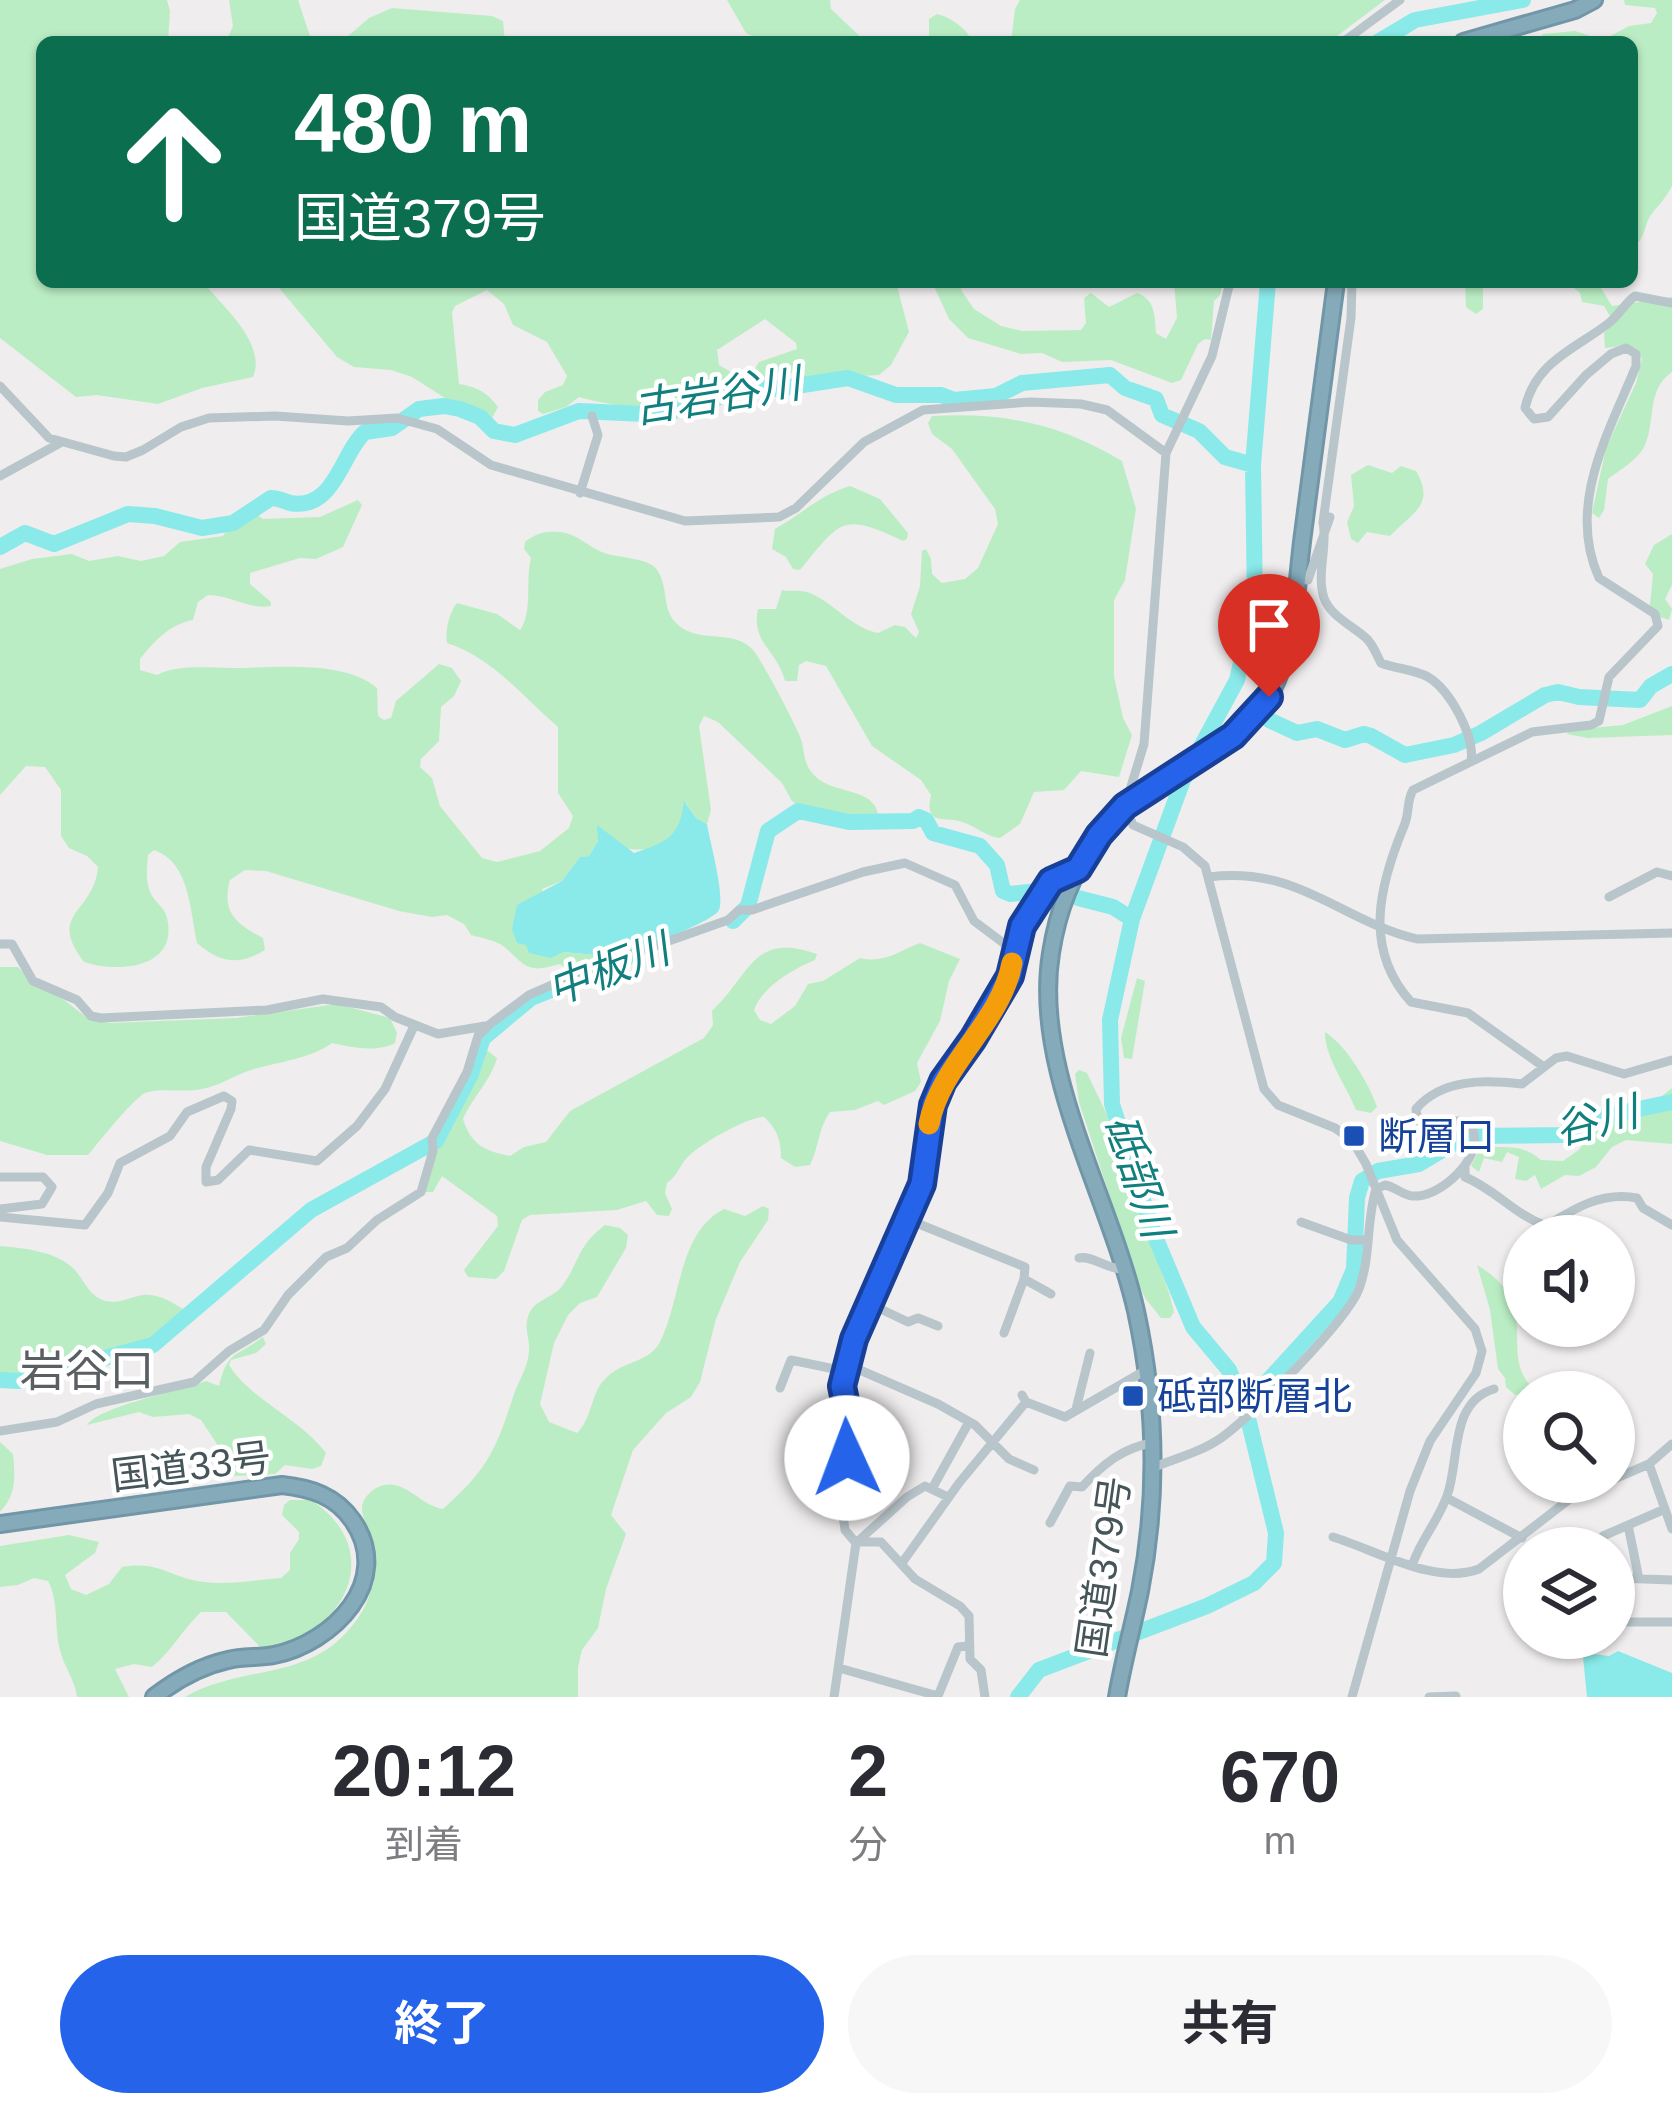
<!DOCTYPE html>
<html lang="ja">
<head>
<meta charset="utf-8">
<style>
  :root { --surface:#fff; --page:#f7f7f7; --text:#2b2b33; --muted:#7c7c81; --accent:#2563eb }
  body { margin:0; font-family:Arial,"Noto Sans JP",sans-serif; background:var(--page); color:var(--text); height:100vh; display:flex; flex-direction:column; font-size:45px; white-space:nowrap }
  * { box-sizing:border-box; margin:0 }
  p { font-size:39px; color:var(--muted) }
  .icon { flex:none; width:66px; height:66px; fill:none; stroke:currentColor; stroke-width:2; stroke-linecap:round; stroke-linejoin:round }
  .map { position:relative; height:1697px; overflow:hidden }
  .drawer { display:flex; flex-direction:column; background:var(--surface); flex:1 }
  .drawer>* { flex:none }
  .top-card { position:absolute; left:36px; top:36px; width:1602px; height:252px; border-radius:18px; box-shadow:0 3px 9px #0004; background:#0b6e4f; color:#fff; overflow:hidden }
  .controls { position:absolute; left:1503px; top:1215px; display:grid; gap:24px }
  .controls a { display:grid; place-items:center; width:132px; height:132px; border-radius:50%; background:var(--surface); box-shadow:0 3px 9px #0004; font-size:60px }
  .pin { position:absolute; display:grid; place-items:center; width:102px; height:102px; color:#fff; margin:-123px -51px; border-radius:50% 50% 50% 0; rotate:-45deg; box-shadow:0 0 12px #0007 }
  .pin .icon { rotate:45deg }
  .me { position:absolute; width:132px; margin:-66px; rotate:358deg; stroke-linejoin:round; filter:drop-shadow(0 0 9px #0008) }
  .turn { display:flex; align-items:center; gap:42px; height:252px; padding:0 60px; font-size:54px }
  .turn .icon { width:156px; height:156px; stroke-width:2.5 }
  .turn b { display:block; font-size:84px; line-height:102px }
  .eta { display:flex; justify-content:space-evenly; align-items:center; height:204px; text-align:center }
  .eta b { font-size:72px; font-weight:700; line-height:84px }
  .cta { display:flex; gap:24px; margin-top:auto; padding:24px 60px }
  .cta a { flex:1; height:138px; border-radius:72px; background:var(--accent); color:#fff; font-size:48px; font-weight:700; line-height:138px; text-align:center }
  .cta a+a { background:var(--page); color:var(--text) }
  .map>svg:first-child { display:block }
</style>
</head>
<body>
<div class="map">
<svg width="1672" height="1697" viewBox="0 0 1672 1697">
  <rect width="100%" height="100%" fill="#f0edee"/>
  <path fill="#bbedc4" d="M0,0H167L170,11L168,42H42V282H203C223,307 267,343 253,377L202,388L158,404L97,395L76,397L0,338Z
    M229,0H298L312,42H226L233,26Z
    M727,0H830L831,9L866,42L764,41L746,33Z
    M1020,0H1385L1329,42H1011L1015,9Z
    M1624,0H1672V186C1666,197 1661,203 1653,212C1643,225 1647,237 1632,249V42H1537L1543,34L1575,31L1603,40L1629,26L1651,23L1657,13L1655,8L1625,5Z
    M392,8L492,16L503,21L505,42H341L369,18Z
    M937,14C950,17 968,29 972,42H929V19Z
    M274,282L328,286L331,282H896L909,332L891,365L879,375L807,379L784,370L762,378L754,370L759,362L797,349L796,343L765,319L717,350L719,365L741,378C704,419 626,410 579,397L566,407L543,414L538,411V400L545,392L563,385L567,376L547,342L513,325L504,304L487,290L455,306L452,312L459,384C477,387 487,392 498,407L492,418L445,398L412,377L391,370L354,367L337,357Z
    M932,282H962L961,290L974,309L1001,326L1022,331L1081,330L1086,323L1084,298L1091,293L1109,307L1137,293C1155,299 1155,316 1156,333L1166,339L1177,318L1174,282H1223L1220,295L1214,301L1211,340L1205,339L1198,344L1181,380L1172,383L1111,360L1062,362L1042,353L1021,354L968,338L949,319Z
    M1465,282H1489L1483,287V309L1476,314L1466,307Z
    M1602,282L1601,288L1612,306L1672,297V372C1646,390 1656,420 1645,445C1639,459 1620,470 1608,479L1604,510L1599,518L1592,513L1606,448L1636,383L1642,359C1634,340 1622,347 1605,348L1604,333L1614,323L1604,306L1582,302L1580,293L1568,283Z
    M932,416C1005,412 1060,424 1122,461L1136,509L1125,580L1114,600V676L1123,718L1132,735L1119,777L1081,771L1064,790L1034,792L1020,824L1000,838C984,836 976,826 962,822C944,816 924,827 931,795L921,780L872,746L826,666L806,661L799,665L797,681H785C777,649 751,644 758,609H776L782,590C792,592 799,589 810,593C834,603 852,628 878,633L895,625L905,627L916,638L919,632L911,614L920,586L922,551L926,549L931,559L932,574L942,583L965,579L978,568L998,524L995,509L952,449L932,434L928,423Z
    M1368,465L1392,473L1401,466L1416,471C1436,505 1412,513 1390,536L1367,532L1358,543L1351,539L1347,522L1354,506L1351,475Z
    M850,486L880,499L908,533L907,539L903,541C842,512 841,520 800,570L793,569L786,557L772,549L775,529C800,515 822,494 850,486Z
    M358,500L362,505L343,547L316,559L300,558L250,573V584L271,602V606C250,610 230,595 208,595L198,602L193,620C168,625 155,641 140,659V670L157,675C178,664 207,668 231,668C271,668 345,659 377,688L378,716L384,720L391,718L396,701L439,664L452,668L461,681L454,696L441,707L439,741L421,759L420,767L432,778L440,806L482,858L497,862L540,851L569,828L573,816L558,793V727C522,696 493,658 447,643C445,631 449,613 457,603L497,614L520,630C533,612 525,581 531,558L524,549L525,542C536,533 545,531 559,532C578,533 589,549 608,554C621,558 651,558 658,571C670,592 660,613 682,628C704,643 739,628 756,654C772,679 786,707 799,734C806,749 801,761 814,775C832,795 875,787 878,815L874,818L809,813L792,801L782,783L718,722L704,716L699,726L711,810L707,824L696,818L686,803C675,856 643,856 598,841L589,856L580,857L562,881L542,889L563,952L597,955L596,965L569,970L560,964C531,972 528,970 508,950C500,941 482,938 471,935L464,924L447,915L432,917L399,911L266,871L245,870L230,880C221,913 237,924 263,938L265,950C239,966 220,963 197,943C190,911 190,862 154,850L148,855C147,868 145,882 151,894C156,903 165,908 167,918C179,969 117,973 84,962C46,912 94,914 98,867L87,856L69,848L61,836V790L45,767L26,766L0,795V569L32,559L72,554L89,561L118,556L141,561L164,556L180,542L223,536L230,525L255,513L263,519L320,517Z
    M1672,534V585L1665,599L1672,609L1669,620L1660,617L1650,605L1653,574L1645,564L1654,545Z
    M1672,706V735L1588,738L1567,734L1569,730L1623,725Z
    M920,943L960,959L949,981L940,1021L917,1063L921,1082L915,1091L884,1105L878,1101L855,1110L830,1112C818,1129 819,1147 810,1165L795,1167L781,1158C781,1140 777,1129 764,1117C747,1117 697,1145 685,1160C678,1169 677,1176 667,1183L665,1193L672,1209L669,1216L657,1215L646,1201L617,1210L530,1215L522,1220L504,1271L496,1279L468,1277L464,1270L498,1226L497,1216L442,1176L433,1192H425L437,1146L446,1136L484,1048L497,1058C491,1080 472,1098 463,1119C471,1145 485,1151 510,1156L524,1147L546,1142L570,1111L704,1038L713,1025L712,1011C752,973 752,932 817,954L815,960C793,969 762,987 754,1010L760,1020L771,1024L795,1006L808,984L823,981L860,958C884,964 899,951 920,943Z
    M0,967H18L38,988L59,996L86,1017L110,1023L236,1018L337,1004L390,1018L397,1033L395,1043C377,1053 350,1047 332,1043C312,1058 279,1062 254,1069C236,1074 220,1086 202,1089C185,1093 160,1087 145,1093C133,1099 98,1143 88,1155H47L0,1141Z
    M1137,978L1145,981L1132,1059L1124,1058L1121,1038Z
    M1325,1032C1346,1045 1369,1083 1377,1107L1371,1113L1356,1110C1347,1087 1324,1056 1325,1032Z
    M1079,1070L1087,1073L1110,1121L1115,1144L1169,1293L1174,1312L1170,1318H1161L1145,1298L1138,1283L1079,1102L1075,1074Z
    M1672,1088V1144L1626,1140L1612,1147L1596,1167L1579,1176L1565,1175L1541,1189L1535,1175L1526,1181L1515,1179L1519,1157L1507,1152L1502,1162L1484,1158L1479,1172L1471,1166L1480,1148C1503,1147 1524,1144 1541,1160L1563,1161L1580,1149C1588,1118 1628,1121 1655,1113L1662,1096Z
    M763,1206L769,1209L768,1220L740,1262L716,1319L700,1382L691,1397L666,1413L633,1450L611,1515L626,1534L606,1589L598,1628L582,1650L578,1667V1697H185C247,1661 318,1686 363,1610C375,1589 376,1559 370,1537C368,1528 363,1519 362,1510C361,1501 368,1493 376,1488C403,1474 418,1505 443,1509C488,1469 496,1450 514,1394C519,1380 529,1365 529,1350C530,1337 523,1328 529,1314C535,1299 554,1298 563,1285C580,1261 577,1246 605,1225L620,1228L628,1235L626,1248L597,1297L580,1303L568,1315L554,1343L540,1404L549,1422L577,1433C593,1418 590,1392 607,1377C625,1360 649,1363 660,1342C681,1301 678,1232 724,1209L745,1216Z
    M0,1246C23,1248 55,1251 73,1268C85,1280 88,1296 106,1301C120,1304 130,1297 143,1295C160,1293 174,1304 188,1312L189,1318C165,1349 119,1363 81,1362C60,1383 29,1385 0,1386Z
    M1477,1265C1549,1308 1492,1354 1537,1392L1515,1395L1506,1387L1505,1378L1498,1369L1490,1310Z
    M263,1337L266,1344L256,1353L231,1360L229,1365C251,1400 299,1418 326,1453L321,1466L312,1469L285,1465L275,1474L233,1476L219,1463L221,1450L201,1420L189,1414L153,1417L139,1412L87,1425C98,1407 179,1391 206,1381L219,1386C227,1351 236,1357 263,1337Z
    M0,1442L13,1454C15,1477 17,1494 0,1512Z
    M290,1500H311C390,1552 342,1638 262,1649L226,1612H201C182,1630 172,1651 152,1667L134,1664L115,1669L129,1697H77C75,1680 64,1667 60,1650C54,1628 59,1601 48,1581L34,1578L18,1585L0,1587V1546L69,1535L99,1542L95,1553L65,1575L71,1589L86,1595L109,1584L122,1567C160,1560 172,1579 205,1582C229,1585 257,1580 281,1578L290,1570V1553L299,1539V1532L282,1515L284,1505Z"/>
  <path fill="#89eae9" d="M684,801L696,818L707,824C710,842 725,895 719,910C713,923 615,959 596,965L597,955L563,952L551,958L529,953L526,945L517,943L512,929L517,905L562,881L580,857L589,856L598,841L597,825L634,853C667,842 680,837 684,801Z
    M1618,1651L1672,1673V1697H1587L1583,1657L1586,1653L1609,1656Z"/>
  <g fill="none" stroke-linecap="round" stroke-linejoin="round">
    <path stroke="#89eae9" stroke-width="16" d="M1378,42L1415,20L1523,0
      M0,547L25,533L54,544L128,514L155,516L202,528L233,523L271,498C278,498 284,501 290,503C335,511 341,453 365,432L392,428L419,409L444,406L460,409L480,417L494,431L515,435L579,411L645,414L679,410L758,385L777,389L848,378L896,395H941L954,400L996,396L1022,383L1110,375L1125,388L1156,399L1162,415L1199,431L1225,457L1253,465
      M1269,720L1297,733L1317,729L1345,740L1364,734L1371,736L1405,755L1454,745L1481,733L1545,695L1558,692L1579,697L1640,700L1651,686L1672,674
      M1051,890L1058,894
      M1078,898L1113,907L1132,919
      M733,921L748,906L768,831L798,811L849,822L913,821L919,817L926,820L933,833L980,846L997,865L1003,891L1010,894L1038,891
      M0,1380L19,1381L153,1345L311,1210L436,1141L471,1074L483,1038L531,998L625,960
      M1245,1406L1340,1302L1354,1269L1357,1198L1362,1181L1378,1171L1419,1164L1466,1136L1564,1135L1596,1118L1672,1102
      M1018,1697L1039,1670L1207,1606L1254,1583L1274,1563L1276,1533L1245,1406L1229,1370L1193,1327L1154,1234L1112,1104L1110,1020L1132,919L1183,780L1237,680L1255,603L1253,465L1268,282"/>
    <g stroke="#7196a7" stroke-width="20">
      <path id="highway" d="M1463,42L1575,10L1594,0
        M0,1524L282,1485C311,1488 336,1496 353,1521C394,1581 333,1643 274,1655C259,1658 243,1656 228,1660C201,1666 176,1680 154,1697
        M1117,1697C1123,1661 1133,1626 1140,1591C1158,1499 1156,1403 1136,1311C1110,1197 1032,1070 1051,953C1065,862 1113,808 1189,763C1220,744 1253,726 1271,693C1296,646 1296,586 1303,534C1314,450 1325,366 1336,282"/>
    </g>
    <path stroke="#b8c5ca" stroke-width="9" d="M1343,42L1400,0
      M1230,282L1212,356L1166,453L1144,744L1125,806L1133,825L1183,847L1205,866L1264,1089L1278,1105L1335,1128L1352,1140L1366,1164L1397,1240L1475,1329L1482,1351L1476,1373L1430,1441L1410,1491L1352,1697
      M1352,282L1351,318L1323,522C1328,547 1316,574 1324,598C1331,617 1353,626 1366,638C1373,644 1376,654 1381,663C1396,669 1414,669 1428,677C1450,690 1475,736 1471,761
      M0,386L49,438L114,456L126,457L143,450L181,427L209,418L275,416L348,421L397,418L437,429L491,465L685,521L779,517L796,508L864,442L923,410L1030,402L1081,404L1107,410L1166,453
      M0,476L60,443
      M580,493L598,435L592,416
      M1297,579L1308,580L1330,517
      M1209,877C1299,866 1339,920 1417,939L1672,933
      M1609,897L1657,872L1672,876
      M0,944H12L33,981L77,1000L91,1016L101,1018L267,1010L323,999L381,1007L395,1017L438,1034L485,1026
      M1544,1067L1468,1013L1411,1002C1363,949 1379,886 1404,826C1410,813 1406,802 1413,790L1532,732L1591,725L1599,721L1609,677L1658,626L1655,614L1599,578C1566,505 1609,432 1636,366V354L1626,348L1611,354L1586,375L1548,417L1534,419L1525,408C1535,362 1575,349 1609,323C1619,315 1625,303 1635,296L1672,303
      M1465,1165V1177C1496,1190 1514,1214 1546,1226C1575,1208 1603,1191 1637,1198L1643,1208L1672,1225
      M0,1177H43L52,1187L42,1204L0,1209
      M1376,1189L1385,1185C1396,1187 1402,1195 1412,1196C1438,1198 1473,1166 1475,1141C1475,1139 1471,1123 1471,1121H1418L1416,1109C1442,1078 1486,1080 1522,1084L1556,1058L1567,1056L1624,1074L1672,1060
      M0,1217L85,1225L108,1193L120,1163L170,1136L187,1112L224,1096L232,1101L231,1109L206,1167V1182L218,1180L249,1150L317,1161L357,1126L385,1089L414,1026
      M909,1220L1025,1267L1024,1279L1004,1333
      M1301,1222L1351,1240H1367
      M1079,1258C1093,1255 1107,1270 1124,1269
      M1024,1279L1051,1294
      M870,1304L908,1322L918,1318L938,1326
      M846,1364L938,1404L975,1425L1009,1459L1034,1470
      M780,1388L791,1360L844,1371
      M1022,1395L1026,1402L1065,1417L1146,1370
      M1076,1409L1090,1353
      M0,1431L57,1422L96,1404L194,1382L229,1351L264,1330L288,1295L326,1257L347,1248L377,1220L421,1192L433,1151L432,1138L467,1072L478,1036L490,1024L529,995L576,974L728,920L739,910H752L863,872L905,863L955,885L974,921L1014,951
      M1649,1464L1672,1529
      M1152,1468C1174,1459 1201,1452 1221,1438C1251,1417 1347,1321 1359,1289C1371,1257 1366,1222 1376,1189
      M1614,1479L1649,1464L1672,1444
      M933,1487L969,1422
      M1447,1498L1522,1538
      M1050,1523L1070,1486L1082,1487C1102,1465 1122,1448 1152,1443
      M1628,1525L1639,1579
      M1603,1536L1665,1509
      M1333,1537C1376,1550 1435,1586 1479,1569L1571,1498L1608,1482
      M861,1542H881L915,1579L960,1606L969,1616L970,1659L981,1670L985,1697
      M856,1543L845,1530L842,1508L850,1426L842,1386L854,1339L923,1184L933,1105L943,1080L973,1039L1010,976L1022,925L1051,881L1076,869
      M902,1563L959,1483L1026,1402
      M1413,1563C1422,1538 1438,1521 1447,1496C1460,1461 1449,1402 1494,1389
      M1617,1578L1672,1580
      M1614,1622H1672
      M839,1668L938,1696L958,1647L968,1646
      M834,1697L856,1543L907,1497L925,1486L948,1497
      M1429,1697L1456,1696"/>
    <use href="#highway" stroke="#85abbb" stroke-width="14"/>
  </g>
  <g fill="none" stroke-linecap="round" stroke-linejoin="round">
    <g stroke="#184099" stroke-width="30">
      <path id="route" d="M847,1458L850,1426L842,1386L854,1339L922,1184L933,1105L943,1081L973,1039L1010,976L1022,926L1051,881L1078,869L1099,835L1125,806L1233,736L1269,697"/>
    </g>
    <use href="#route" stroke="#2563eb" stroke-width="21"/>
    <path stroke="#f59e0b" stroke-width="21" d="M929,1124C941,1063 1001,1023 1012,963"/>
  </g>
  <g fill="#1a4fb4" stroke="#fff" stroke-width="4.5">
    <rect x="1342" y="1124" width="24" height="24" rx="6"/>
    <rect x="1121" y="1384" width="24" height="24" rx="6"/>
  </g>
  <g text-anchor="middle" stroke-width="9" stroke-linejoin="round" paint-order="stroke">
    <g font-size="39" fill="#164399" stroke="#fff" text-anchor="start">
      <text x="1378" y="1150">断層口</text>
      <text x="1157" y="1410">砥部断層北</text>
    </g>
    <g font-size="39" fill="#46555a" stroke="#fff">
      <text transform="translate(191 1466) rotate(-7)" y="14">国道33号</text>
      <text transform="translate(1103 1567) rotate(-82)" y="14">国道379号</text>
    </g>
    <g font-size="42" font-style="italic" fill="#107f7e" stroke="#fff">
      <text transform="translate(717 395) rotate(-9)" y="15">古岩谷川</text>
      <text transform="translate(608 969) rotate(-21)" y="15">中板川</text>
      <text transform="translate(1596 1120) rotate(-14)" y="15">谷川</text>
      <text transform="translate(1139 1176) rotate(71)" y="15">砥部川</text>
    </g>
    <g font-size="45" fill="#5a5f62" stroke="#fff">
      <text x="87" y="1386">岩谷口</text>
    </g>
  </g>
</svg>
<div class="controls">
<a><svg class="icon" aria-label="sound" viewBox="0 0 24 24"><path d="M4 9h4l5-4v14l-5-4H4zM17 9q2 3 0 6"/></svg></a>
<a><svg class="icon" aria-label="search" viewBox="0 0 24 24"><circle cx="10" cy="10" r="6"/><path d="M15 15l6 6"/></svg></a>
<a><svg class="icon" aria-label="layers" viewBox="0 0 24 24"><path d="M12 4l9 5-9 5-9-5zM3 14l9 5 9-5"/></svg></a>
</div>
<div class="pin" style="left:1269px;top:697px;background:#d93025"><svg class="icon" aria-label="arrive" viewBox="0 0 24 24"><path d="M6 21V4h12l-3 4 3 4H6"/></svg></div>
<svg class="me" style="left:847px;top:1458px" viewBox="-20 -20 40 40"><circle r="19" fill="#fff"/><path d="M0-13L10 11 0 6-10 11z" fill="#2563eb"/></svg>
<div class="top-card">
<div class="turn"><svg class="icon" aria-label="ahead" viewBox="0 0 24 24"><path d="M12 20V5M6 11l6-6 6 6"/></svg><div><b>480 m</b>国道379号</div></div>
</div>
</div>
<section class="drawer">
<div class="eta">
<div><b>20:12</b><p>到着</p></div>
<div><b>2</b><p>分</p></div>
<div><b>670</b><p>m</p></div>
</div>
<div class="cta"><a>終了</a><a>共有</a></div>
</section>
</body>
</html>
